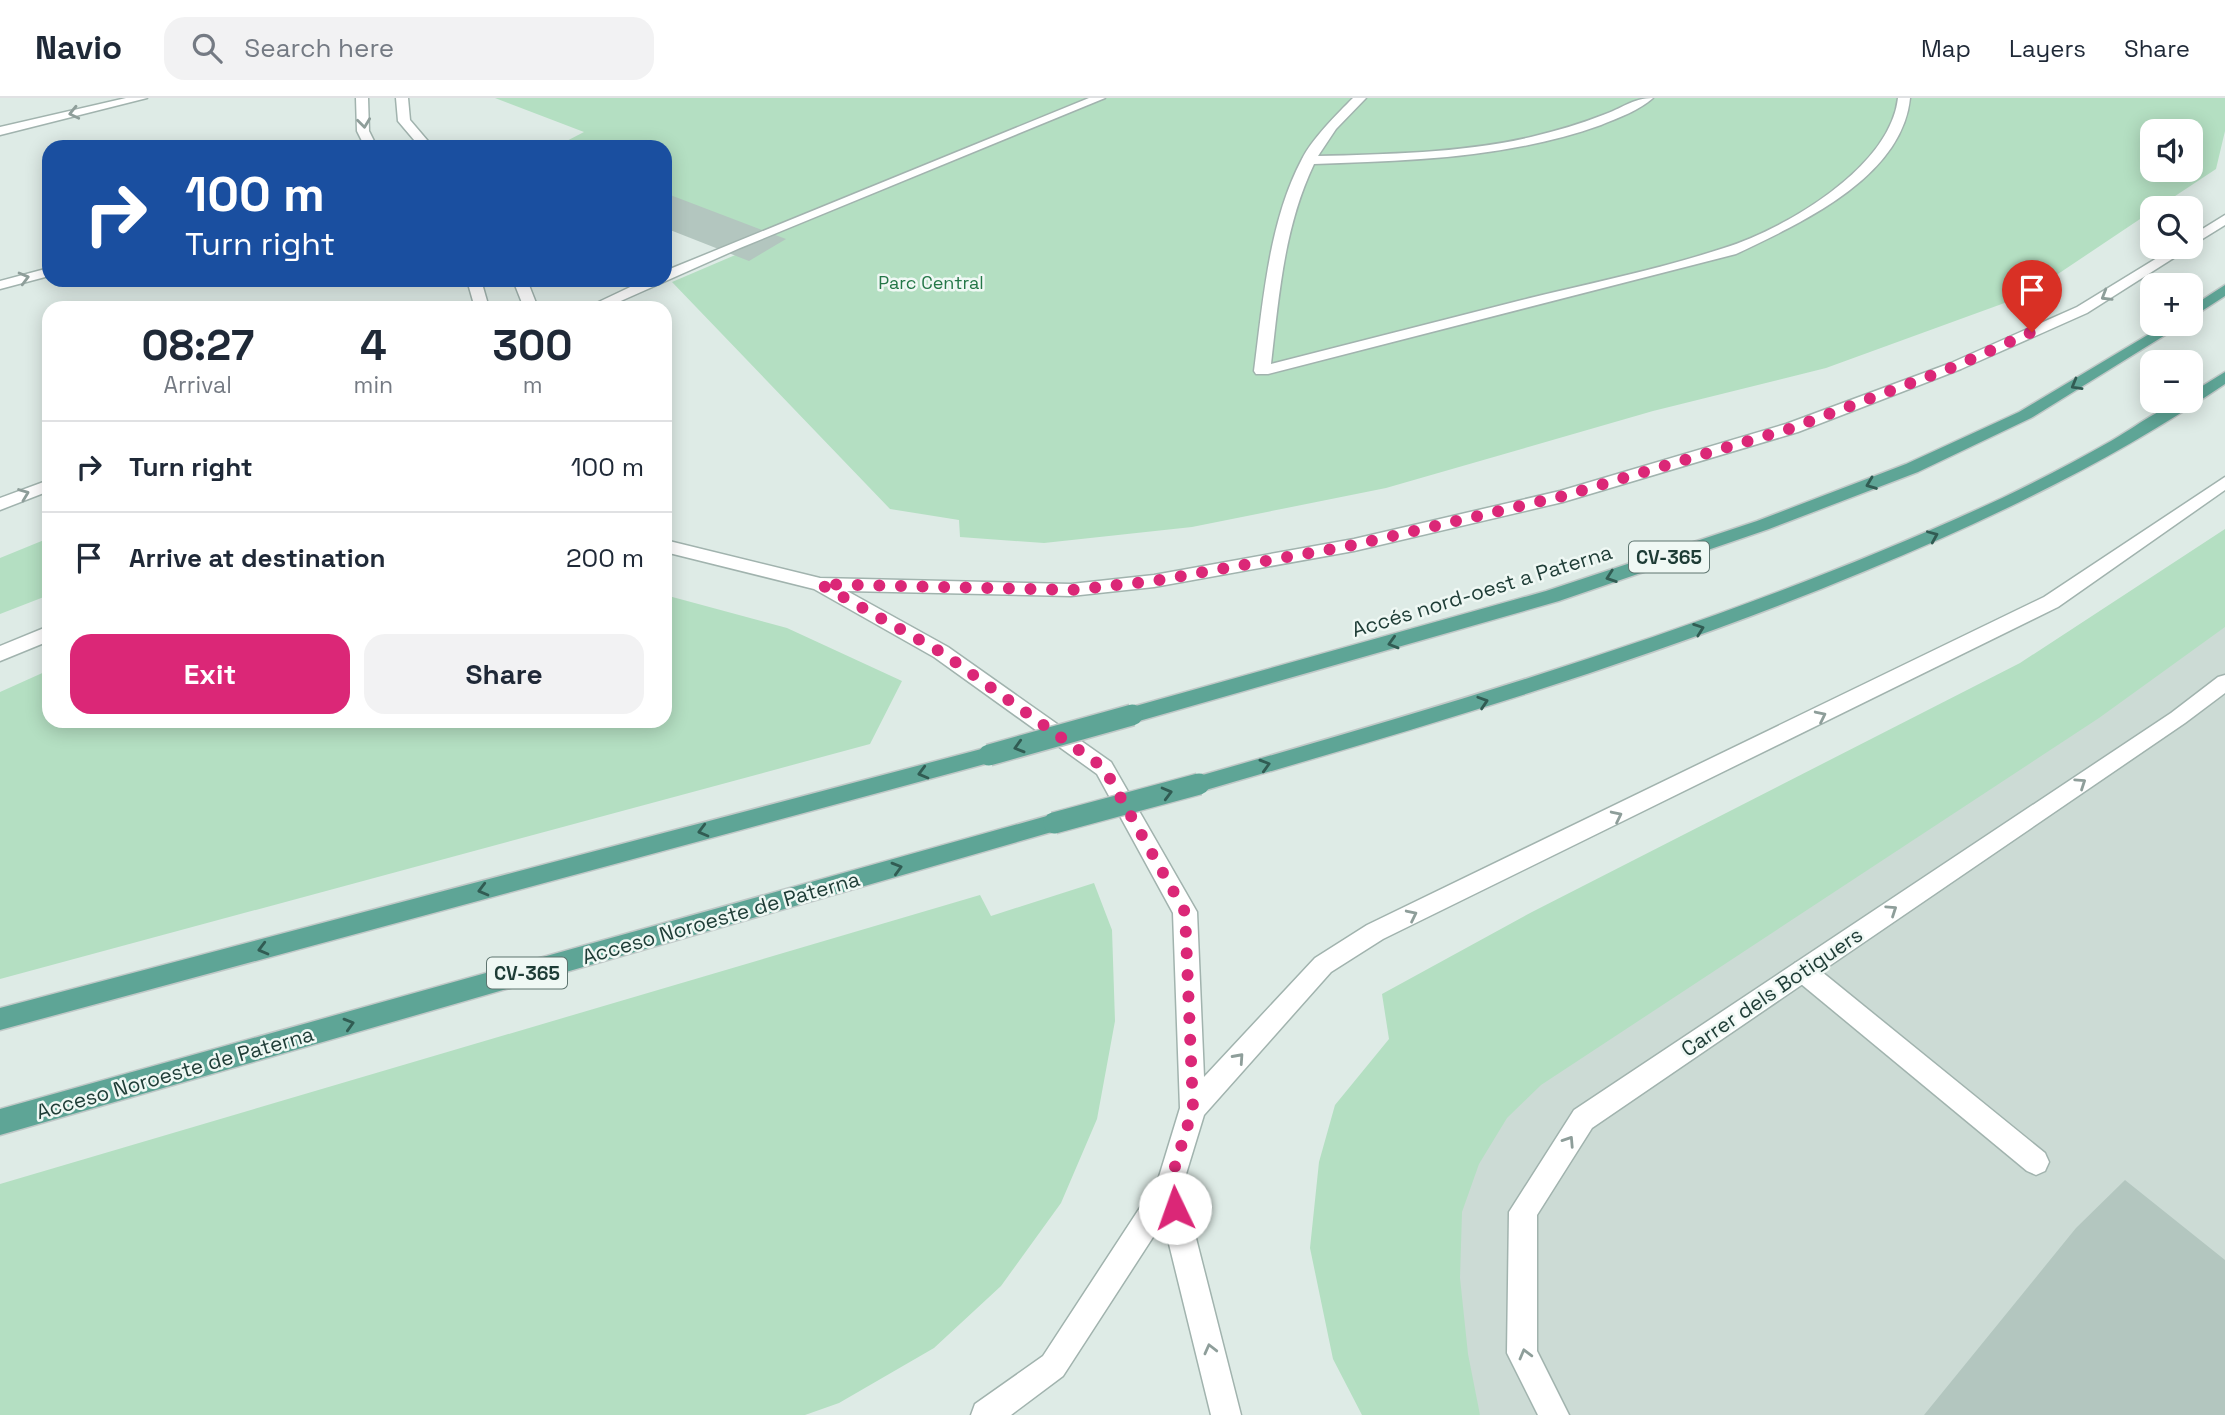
<!DOCTYPE html>
<html lang="en">
<head>
<meta charset="utf-8">
<style>
  :root { --surface:#fff; --page:#f2f2f3; --text:#1f2937; --muted:#747a83; --line:#e0e1e3; --accent:#db2777 }
  body { margin:0; font-family:"Space Grotesk",sans-serif; background:var(--page); color:var(--text); height:100vh; display:flex; flex-direction:column; font-size:26px; white-space:nowrap }
  * { box-sizing:border-box; margin:0 }
  p { font-size:23px; color:var(--muted) }
  .icon { flex:none; width:38px; height:38px; fill:none; stroke:currentColor; stroke-width:2; stroke-linecap:round; stroke-linejoin:round }
  .map { position:relative; flex:1; overflow:hidden }
  .details { position:absolute; left:42px; top:203px; width:630px; height:427px; display:flex; flex-direction:column; background:var(--surface); border-radius:21px; box-shadow:0 4px 18px #0003 }
  .details>* { flex:none }
  .banner { position:absolute; left:42px; top:42px; width:630px; height:147px; border-radius:21px; box-shadow:0 4px 18px #0003; background:#1a4fa0; color:#fff; overflow:hidden }
  .buttons { position:absolute; left:2140px; top:21px; display:grid; gap:14px }
  .buttons a { display:grid; place-items:center; width:63px; height:63px; border-radius:14px; background:var(--surface); box-shadow:0 4px 18px #0003; font-size:35px }
  .pin { position:absolute; display:grid; place-items:center; width:60px; height:60px; color:#fff; margin:-72px -30px; border-radius:50% 50% 50% 0; rotate:-45deg; box-shadow:0 0 7px #0007 }
  .pin .icon { rotate:45deg }
  .me { position:absolute; width:77px; margin:-38px; rotate:357deg; stroke-linejoin:round; filter:drop-shadow(0 0 5px #0008) }
  .turn { display:flex; align-items:center; gap:24px; height:147px; padding:0 28px; font-size:32px }
  .turn .icon { width:91px; height:91px; stroke-width:2.5 }
  .turn b { display:block; font-size:49px; line-height:60px }
  .eta { display:flex; justify-content:space-evenly; align-items:center; height:119px; text-align:center }
  .eta b { font-size:42px; font-weight:700; line-height:49px }
  .primary-button { display:flex; gap:14px; margin-top:auto; padding:14px 28px }
  .primary-button a { flex:1; height:80px; border-radius:21px; background:var(--accent); color:#fff; font-size:28px; font-weight:700; line-height:80px; text-align:center }
  .primary-button a+a { background:var(--page); color:var(--text) }
  ul { padding:0; list-style:none }
  li { display:flex; align-items:center; gap:21px; height:91px; padding:0 28px; border-top:2px solid var(--line) }
  li div { flex:1 }
  li b { display:block; font-size:26px }
  li em { font-style:normal }
  header { display:flex; align-items:center; gap:42px; box-sizing:border-box; height:98px; padding:0 35px; background:var(--surface); border-bottom:2px solid var(--line) }
  header strong { font-size:33px }
  nav { display:flex; gap:38px; margin-inline-start:auto; font-size:24px }
  .search { width:490px; height:63px; background:var(--page); display:flex; align-items:center; gap:18px; box-sizing:border-box; padding:0 24px; border-radius:21px; color:var(--muted); font-size:26px }
  .map>svg:first-child { display:block }
</style>
</head>
<body>
<header>
<strong>Navio</strong>
<div class="search"><svg class="icon" aria-label="search" viewBox="0 0 24 24"><circle cx="10" cy="10" r="6"/><path d="M15 15l6 6"/></svg>Search here</div>
<nav><a>Map</a><a>Layers</a><a>Share</a></nav>
</header>
<div class="map">
<svg width="2225" height="1317" viewBox="0 0 2225 1317">
  <rect width="100%" height="100%" fill="#deebe6"/>
  <path fill="#ccdbd5" d="M2225,454V1317H1480L1344,1031Z"/>
  <path fill="#b4dfc2" fill-rule="evenodd" d="M495,0H2225V33L2216,71L2157,110H2152V113L2046,184L2010,203L1826,270L1653,313L1386,390L1192,429L1044,445L960,439L959,422L890,411L672,184L747,152L665,119V49H555L584,34ZM2152,33H2191V72H2152Z
    M2225,431V529L2099,620L1541,987L1507,1020L1479,1066L1462,1114L1460,1180L1468,1256L1480,1317H1362L1333,1261L1310,1150L1319,1064L1335,1007L1389,941L1382,896L1532,814L2020,565Z
    M49,440V497L0,516V460Z
    M665,497L787,530L902,583L870,646L0,881V594L49,572V623H665Z
    M1094,785L1112,832L1115,923L1097,1021L1061,1105L1001,1188L934,1250L839,1305L805,1317H0V1086L980,797L991,818Z"/>
  <path fill="#b3c6bf" d="M665,95L786,141L749,163L665,130Z
    M2125,1082L2225,1162V1317H1924L2076,1130Z"/>
  <g fill="none" stroke-linecap="round" stroke-linejoin="round">
    <g stroke="#a1b3ae" stroke-width="3">
      <path id="service" d="M1803,862L1811,865L2045,1055L2049,1064L2045,1073L2036,1077L2027,1073L1795,881L1791,873L1795,865Z"/>
    </g>
    <g stroke="#a1b3ae" stroke-width="3">
      <path id="pedestrian" d="M1089,0H1105L740,150L605,210H586L645,182H665V173Z
        M1353,0H1366L1336,31L1318,58C1389,56 1462,55 1531,39C1556,33 1580,26 1603,17C1621,11 1633,0 1653,0C1640,12 1618,20 1601,27C1509,60 1411,63 1314,66C1284,129 1279,197 1271,266C1353,245 1436,224 1518,203C1586,186 1657,172 1724,150C1785,131 1890,70 1898,0H1910C1902,80 1799,126 1736,156L1268,276H1256L1254,273C1263,203 1269,123 1302,61C1312,41 1337,16 1353,0Z"/>
    </g>
    <g stroke="#a1b3ae" stroke-width="3">
      <path id="minor" d="M126,0H147L0,37V29Z
        M49,170V178L0,191V183Z
        M49,382V393L0,412V400Z
        M2225,577V595L2185,625L1592,1030L1537,1117V1253L1569,1317H1538L1507,1255L1509,1114L1574,1012L2171,615L2218,579Z
        M1169,1076L1179,1079L1183,1089L1241,1317H1211L1155,1089L1159,1079Z"/>
    </g>
    <g stroke="#a1b3ae" stroke-width="3">
      <path id="tertiary" d="M356,0H368L369,33L377,49H365L357,33Z
        M396,0H408L410,22L433,49H420L398,23Z
        M2225,117V127L2191,148V138Z
        M2175,149H2191L2087,215L1961,271L1798,334L1563,404L1354,453L1154,489L1071,498L847,493L948,549L1111,664L1197,814L1204,979L1315,860L1367,827L2044,499L2225,379V392L2058,509L1383,841L1331,874L1204,1017L1179,1099L1063,1278L1011,1317H971L975,1306L1043,1258L1158,1082L1180,1010L1173,815L1097,676L934,559L814,491L665,454V442L820,480L1071,486L1154,477L1354,441L1560,393L1786,326L1951,265L2077,209Z
        M467,182H481L489,210H475Z
        M513,182H527L538,210H524Z
        M49,528V543L0,563V548Z"/>
    </g>
    <g stroke="#c0c8c7" stroke-width="3">
      <path id="primary" d="M2225,187V198L2191,220V209Z
        M2166,226H2183L2031,320L1918,374L1769,431L1559,503L1132,625L1125,622L1122,617L1125,612L1132,609L1546,493L1757,423L1906,366L2019,314Z
        M2225,274V286C2112,363 1991,421 1865,473C1649,563 1424,629 1199,694L1191,692L1188,686L1191,680L1199,678C1472,600 1744,520 2002,400C2039,382 2076,363 2111,343C2133,331 2167,303 2191,303V295Z
        M989,649L996,651L999,657L996,663L0,932V910Z
        M1054,716L1062,719L1065,725L1062,731L0,1037V1011Z"/>
    </g>
    <use href="#service" fill="#fff" fill-rule="evenodd"/>
    <use href="#pedestrian" fill="#fff" fill-rule="evenodd"/>
    <use href="#minor" fill="#fff" fill-rule="evenodd"/>
    <use href="#tertiary" fill="#fff" fill-rule="evenodd"/>
    <use href="#primary" fill="#5ea596" fill-rule="evenodd"/>
    <g stroke="#c0c8c7" stroke-width="24" stroke-linecap="butt">
      <path id="primary-bridge" d="M989,657L1132,617
        M1054,725L1199,686"/>
    </g>
    <use href="#primary-bridge" stroke="#5ea596" stroke-width="21"/>
  </g>
  <defs><path id="oneway-chevron" d="M-2-3.5L2.5 0L-2 3.5" fill="none" stroke-width="1.6" stroke-linecap="round" stroke-linejoin="round" transform="scale(1.75)"/></defs>
  <g stroke="#8e9e9a">
    <use href="#oneway-chevron" transform="translate(74 15) rotate(167)"/>
    <use href="#oneway-chevron" transform="translate(364 25) rotate(83)"/>
    <use href="#oneway-chevron" transform="translate(24 180) rotate(-15)"/>
    <use href="#oneway-chevron" transform="translate(2106 198) rotate(149)"/>
    <use href="#oneway-chevron" transform="translate(24 396) rotate(-21)"/>
    <use href="#oneway-chevron" transform="translate(1821 618) rotate(-26)"/>
    <use href="#oneway-chevron" transform="translate(2081 685) rotate(-34)"/>
    <use href="#oneway-chevron" transform="translate(1617 718) rotate(-26)"/>
    <use href="#oneway-chevron" transform="translate(1892 812) rotate(-34)"/>
    <use href="#oneway-chevron" transform="translate(1412 817) rotate(-26)"/>
    <use href="#oneway-chevron" transform="translate(1239 960) rotate(-48)"/>
    <use href="#oneway-chevron" transform="translate(1569 1043) rotate(-57)"/>
    <use href="#oneway-chevron" transform="translate(1210 1251) rotate(-104)"/>
    <use href="#oneway-chevron" transform="translate(1525 1256) rotate(-105)"/>
  </g>
  <g stroke="#315c53">
    <use href="#oneway-chevron" transform="translate(2076 287) rotate(150)"/>
    <use href="#oneway-chevron" transform="translate(1871 386) rotate(159)"/>
    <use href="#oneway-chevron" transform="translate(1933 438) rotate(-23)"/>
    <use href="#oneway-chevron" transform="translate(1611 479) rotate(161)"/>
    <use href="#oneway-chevron" transform="translate(1699 531) rotate(-20)"/>
    <use href="#oneway-chevron" transform="translate(1393 545) rotate(164)"/>
    <use href="#oneway-chevron" transform="translate(1483 604) rotate(-18)"/>
    <use href="#oneway-chevron" transform="translate(1019 649) rotate(164)"/>
    <use href="#oneway-chevron" transform="translate(1265 667) rotate(-16)"/>
    <use href="#oneway-chevron" transform="translate(923 675) rotate(165)"/>
    <use href="#oneway-chevron" transform="translate(1167 695) rotate(-15)"/>
    <use href="#oneway-chevron" transform="translate(703 733) rotate(165)"/>
    <use href="#oneway-chevron" transform="translate(897 770) rotate(-16)"/>
    <use href="#oneway-chevron" transform="translate(483 792) rotate(165)"/>
    <use href="#oneway-chevron" transform="translate(263 851) rotate(165)"/>
    <use href="#oneway-chevron" transform="translate(349 926) rotate(-16)"/>
  </g>
  <g fill="none" stroke-linecap="round" stroke-linejoin="round">
    <path stroke="#db2777" stroke-width="12" stroke-dasharray="0 21.6" d="M1175,1110L1169,1088L1193,1010L1185,814L1104,670L941,554L820,486L1071,492L1154,483L1354,447L1563,398L1792,330L1956,268L2032,234"/>
  </g>
  <g text-anchor="middle" stroke-width="5" stroke-linejoin="round" paint-order="stroke">
    <g font-size="18" fill="#247748" stroke="#eff8f4">
      <text x="931" y="191">Parc Central</text>
    </g>
    <g fill="#eff8f4" stroke="#5d746f" stroke-width="2">
      <rect x="1629" y="443.5" width="80" height="31" rx="5"/>
      <rect x="487" y="859.5" width="80" height="31" rx="5"/>
    </g>
    <g font-size="19" font-weight="bold" fill="#1e3c36">
      <text x="1669" y="466">CV-365</text>
      <text x="527" y="882">CV-365</text>
    </g>
    <g font-size="21" fill="#1e3c36" stroke="#eff8f4">
      <text transform="translate(1482 493) rotate(-17)" y="7">Accés nord-oest a Paterna</text>
      <text transform="translate(721 820) rotate(-16)" y="7">Acceso Noroeste de Paterna</text>
      <text transform="translate(1772 894) rotate(-34)" y="7">Carrer dels Botiguers</text>
      <text transform="translate(175 975) rotate(-16)" y="7">Acceso Noroeste de Paterna</text>
    </g>
  </g>
</svg>
<div class="buttons">
<a><svg class="icon" aria-label="sound" viewBox="0 0 24 24"><path d="M4 9h4l5-4v14l-5-4H4zM17 9q2 3 0 6"/></svg></a>
<a><svg class="icon" aria-label="search" viewBox="0 0 24 24"><circle cx="10" cy="10" r="6"/><path d="M15 15l6 6"/></svg></a>
<a>+</a>
<a>−</a>
</div>
<div class="pin" style="left:2032px;top:234px;background:#d93025"><svg class="icon" aria-label="arrive" viewBox="0 0 24 24"><path d="M6 21V4h12l-3 4 3 4H6"/></svg></div>
<svg class="me" style="left:1175px;top:1110px" viewBox="-20 -20 40 40"><circle r="19" fill="#fff"/><path d="M0-13L10 11 0 6-10 11z" fill="#db2777"/></svg>
<div class="banner">
<div class="turn"><svg class="icon" aria-label="right" viewBox="0 0 24 24"><path d="M7 20v-9h11M14 6l5 5-5 5"/></svg><div><b>100 m</b>Turn right</div></div>
</div>
<section class="details">
<div class="eta">
<div><b>08:27</b><p>Arrival</p></div>
<div><b>4</b><p>min</p></div>
<div><b>300</b><p>m</p></div>
</div>
<ul>
<li><svg class="icon" aria-label="right" viewBox="0 0 24 24"><path d="M7 20v-9h11M14 6l5 5-5 5"/></svg><div><b>Turn right</b></div><em>100 m</em></li>
<li><svg class="icon" aria-label="arrive" viewBox="0 0 24 24"><path d="M6 21V4h12l-3 4 3 4H6"/></svg><div><b>Arrive at destination</b></div><em>200 m</em></li>
</ul>
<div class="primary-button"><a>Exit</a><a>Share</a></div>
</section>
</div>
</body>
</html>
